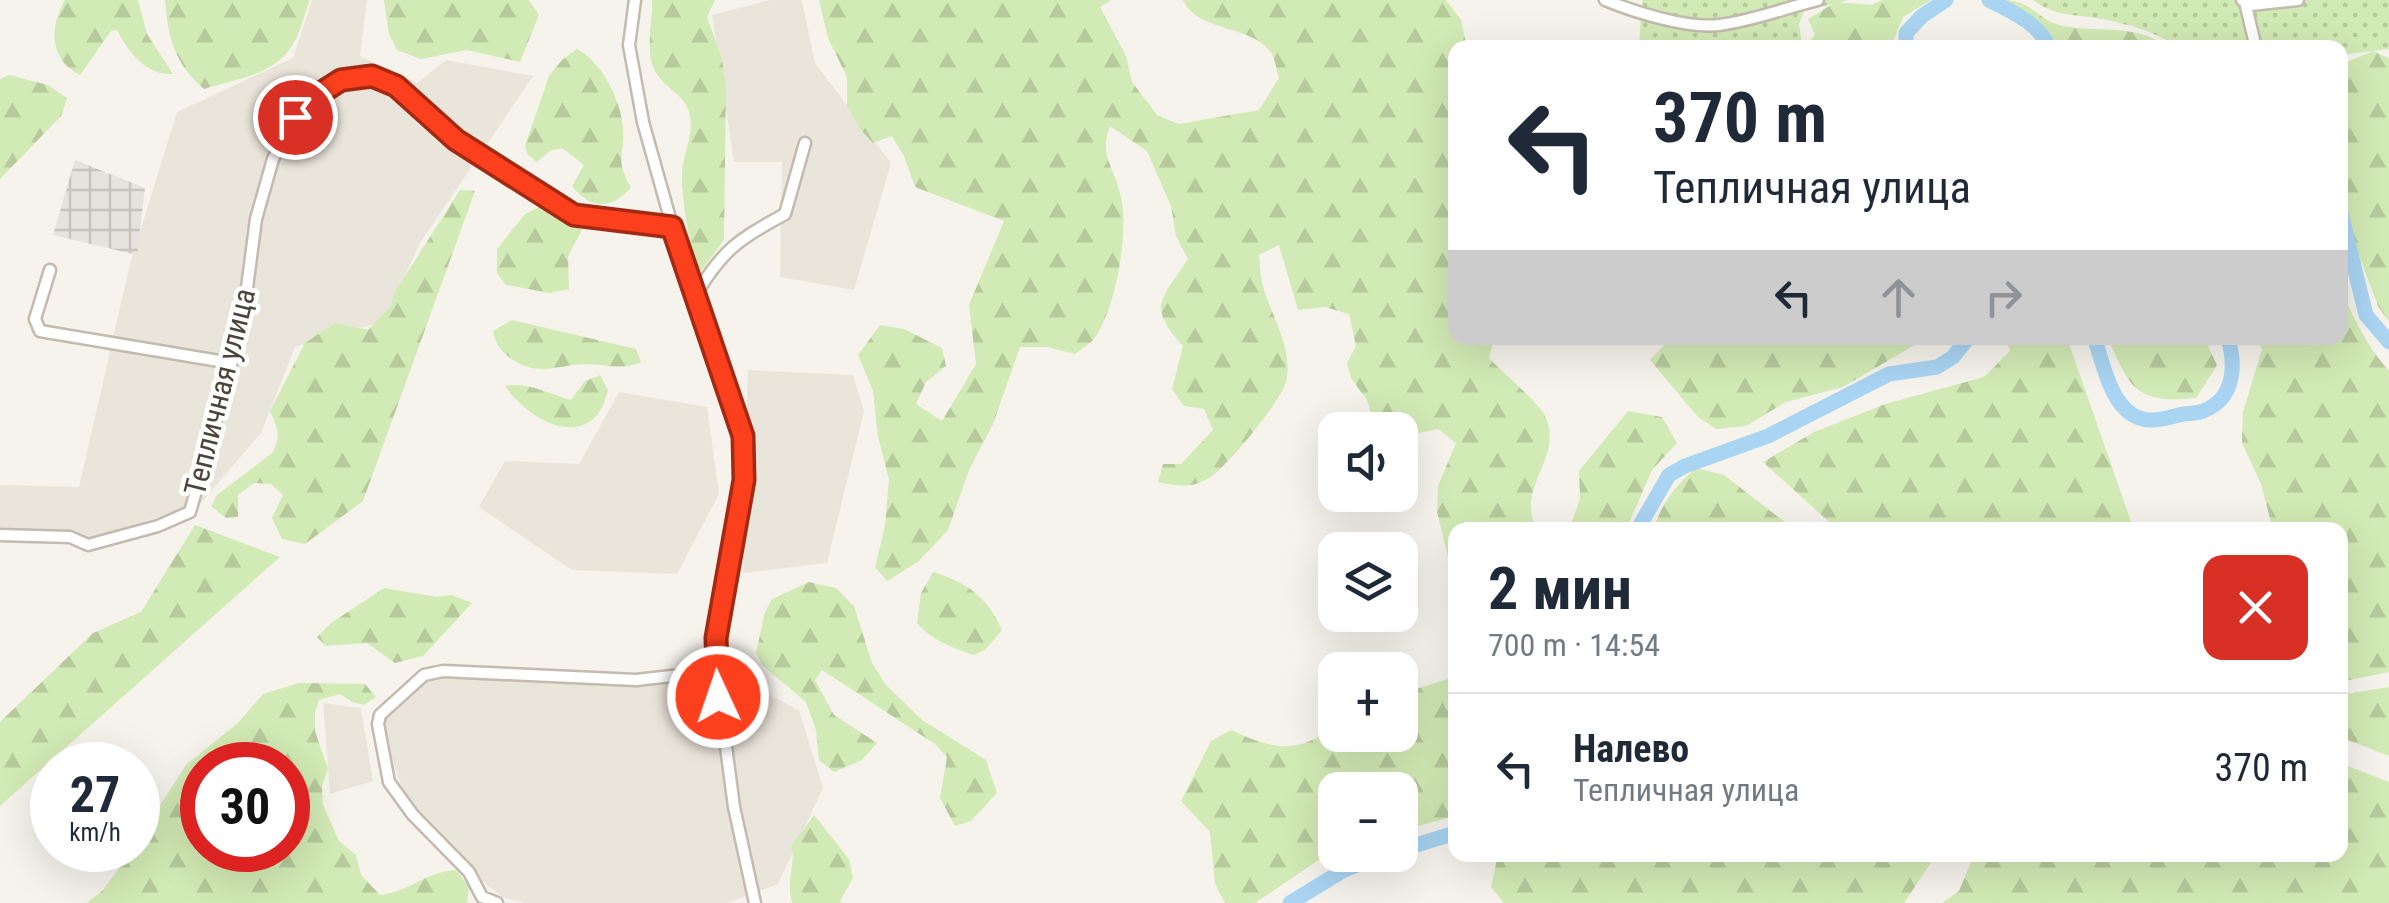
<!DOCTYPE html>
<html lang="ru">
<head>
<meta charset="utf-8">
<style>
  :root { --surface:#fff; --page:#f6f6f7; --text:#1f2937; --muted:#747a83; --line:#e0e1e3 }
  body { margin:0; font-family:"Roboto Condensed",sans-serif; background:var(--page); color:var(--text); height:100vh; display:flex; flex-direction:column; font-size:38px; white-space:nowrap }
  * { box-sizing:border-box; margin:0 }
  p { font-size:32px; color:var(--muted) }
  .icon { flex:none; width:55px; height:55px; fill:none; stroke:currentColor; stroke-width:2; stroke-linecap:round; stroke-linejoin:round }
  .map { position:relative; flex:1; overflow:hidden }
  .details { position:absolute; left:1448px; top:522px; width:900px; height:340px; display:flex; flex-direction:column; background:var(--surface); border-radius:20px; box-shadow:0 10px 40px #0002 }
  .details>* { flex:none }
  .guide { position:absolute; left:1448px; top:40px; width:900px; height:305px; border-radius:20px; box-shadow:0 10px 40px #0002; background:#fff; color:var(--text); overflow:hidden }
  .controls { position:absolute; left:1318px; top:412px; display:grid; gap:20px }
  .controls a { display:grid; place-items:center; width:100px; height:100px; border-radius:20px; background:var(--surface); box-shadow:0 10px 40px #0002; font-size:50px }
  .speed { position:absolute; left:30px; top:742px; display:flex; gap:20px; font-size:50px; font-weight:700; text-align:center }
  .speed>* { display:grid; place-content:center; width:130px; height:130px; border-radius:50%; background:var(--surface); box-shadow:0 10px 40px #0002; line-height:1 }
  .speed small { font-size:25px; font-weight:400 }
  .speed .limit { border:15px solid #d22; background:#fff; color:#111 }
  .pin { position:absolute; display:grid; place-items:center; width:85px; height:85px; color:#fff; margin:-42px; border:5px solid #fff; border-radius:50%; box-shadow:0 2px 10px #0007 }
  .me { position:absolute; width:110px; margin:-55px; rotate:357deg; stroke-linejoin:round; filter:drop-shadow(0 0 8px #0008) }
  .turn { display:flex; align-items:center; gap:35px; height:210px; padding:0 40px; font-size:45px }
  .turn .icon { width:130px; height:130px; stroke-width:2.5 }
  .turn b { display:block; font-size:70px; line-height:85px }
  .lanes { display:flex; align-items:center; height:95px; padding:0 40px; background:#0003; justify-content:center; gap:50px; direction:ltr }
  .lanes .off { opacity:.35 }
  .round { display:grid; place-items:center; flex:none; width:105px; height:105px; border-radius:20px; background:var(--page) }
  .overview { display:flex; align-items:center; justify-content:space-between; height:170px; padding:0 40px }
  h1 { font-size:60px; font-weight:700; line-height:75px }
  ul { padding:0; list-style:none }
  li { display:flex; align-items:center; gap:30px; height:150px; padding:0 40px; border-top:2px solid var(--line) }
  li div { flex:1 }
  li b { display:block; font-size:38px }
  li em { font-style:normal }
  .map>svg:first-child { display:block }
</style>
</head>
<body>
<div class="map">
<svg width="2389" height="903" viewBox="0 0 2389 903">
  <defs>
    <pattern id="industrial-grid" width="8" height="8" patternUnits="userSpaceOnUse" patternTransform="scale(2.5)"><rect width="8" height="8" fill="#e6e2dd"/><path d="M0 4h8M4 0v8" fill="none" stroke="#c7c3be"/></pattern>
    <pattern id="grass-dots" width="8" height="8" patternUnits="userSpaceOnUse" patternTransform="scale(2.5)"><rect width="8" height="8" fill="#d2eab5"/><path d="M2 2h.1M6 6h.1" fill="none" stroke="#b6ca9c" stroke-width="1.8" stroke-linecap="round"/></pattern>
    <pattern id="forest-firs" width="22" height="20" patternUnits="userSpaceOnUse" patternTransform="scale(2.5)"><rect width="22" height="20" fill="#d2eab5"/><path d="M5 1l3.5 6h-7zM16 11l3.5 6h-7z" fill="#b6ca9c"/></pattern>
  </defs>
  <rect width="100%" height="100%" fill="#f6f3ec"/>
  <path fill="#eae5da" d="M312,0H367L360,56L417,83L446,60L533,76L420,243L384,321L295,347L261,433L200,504L92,538L0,532V485L79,487L130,264L177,112L293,58Z
    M770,0H802L815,63L891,163L854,290L780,277L782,162H734L712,15Z
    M748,370L853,375L864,411L827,563L743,573Z
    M619,392L707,407L719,494L677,574L572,570L479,507L505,461L579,464Z
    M438,673L732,676L799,710L823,788L778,884L727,903H525L504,898L416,829L378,718Z
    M323,703L361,708L373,781L330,794Z"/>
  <path fill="url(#industrial-grid)" d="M75,160L145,188L137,255L53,235Z"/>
  <path fill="url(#grass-dots)" d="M1642,0H1848L1804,11L1799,24L1802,44L1798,47L1639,48Z
    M2033,0H2389V49L2340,55V48L2177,47C2157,32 2127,24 2102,19C2076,14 2055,17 2033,0Z"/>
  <path fill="url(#forest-firs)" fill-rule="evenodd" d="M65,0H138L147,34L173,74C146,76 128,51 117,30L111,31L80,75C49,59 49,28 65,0Z
    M165,0H310C304,14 301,32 293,44C274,77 235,78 204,89C175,64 168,38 165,0Z
    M384,0H529L539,15L520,62L467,50L421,59L397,50L389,34Z
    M652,0H715L707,17L722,59L726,88L724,240L698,275C691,243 682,210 682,177C681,156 694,138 690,116C686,93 663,89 654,69C645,50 653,21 652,0Z
    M819,0H1111L1100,7L1126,56L1132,82L1158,116L1179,124L1259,110L1279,78C1277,71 1275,60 1272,54C1253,24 1198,33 1183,0H1446L1461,20L1467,47L1455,48V338H1494L1489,358C1501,371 1539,403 1545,416C1565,458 1514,487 1537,530H1455V586L1437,512L1438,486L1456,443L1438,429L1414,434L1400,482V430H1377L1367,400L1351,378L1347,363L1356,346L1349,314L1325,307L1298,310L1279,245L1259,255C1260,265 1260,277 1263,286C1271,316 1294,349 1286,382C1281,401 1226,468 1209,478C1192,489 1176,486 1158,482L1163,464H1181L1213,430L1204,409L1184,406L1172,389L1183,346C1146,305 1162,300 1188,259L1176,236L1171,206L1147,151L1110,126C1099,155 1113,165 1120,193C1130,229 1116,309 1094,339C1089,345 1081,349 1075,354L1047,347H1020L993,424L969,470L948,530L919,561L887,581L875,567L885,526L889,479L878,437L873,391L858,355L880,325L904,329L942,348L946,366L926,382L916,404L942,421L976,364L969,305L1004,221L915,187L904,156L892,136L873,143L860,129L847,106V77L828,38Z
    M1882,0H1931L1903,17L1891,47H1804L1815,35L1808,19L1836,2L1872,5Z
    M2003,0C2032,0 2036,19 2059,25C2095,34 2137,22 2167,47H2064Z
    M577,49C602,62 621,100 623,128C625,158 614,157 631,188C609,211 591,209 572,186L584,165L562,148L550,151L537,162L528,155L525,146L549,76L562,60Z
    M2373,51L2389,58V322L2378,306L2340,205V65Z
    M9,75L48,85L67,98L61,116L0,179V79Z
    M460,190L475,191L363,501L305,544L282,539L272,518L283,495L271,484L254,483L238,495V517L226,518L211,506L217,495L272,453C282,436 277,427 270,411L305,343L335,323L368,330L390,307L396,290Z
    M541,206L569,219L582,230L568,256L569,289L550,293L506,285L497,273V249L525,214Z
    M2340,286C2352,316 2367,346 2389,371V672L2340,682V530H2273L2261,484L2242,443L2243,412L2262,349L2254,338H2340Z
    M512,320L636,349L641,362C622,371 606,364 586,364C556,365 536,378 509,357C500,350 495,343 493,331Z
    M1671,338H1921L1918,343L1843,387L1786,402L1746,426L1716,429L1698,417L1650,360Z
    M2006,338H2067L2134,530H1838L1763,462L1814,432L1885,404L1984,377L2010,351Z
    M2108,338H2204L2217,365L2196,398C2136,404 2130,389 2108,338Z
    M600,375L608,390C594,454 531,424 505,386C529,381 548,394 571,400L585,381Z
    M1628,411L1662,417L1677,443L1652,470L1626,530H1569L1580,499L1579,471Z
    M1696,468L1724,475L1795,530H1653C1662,503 1675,486 1696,468Z
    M195,525L280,557L0,806V722L93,633L141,612Z
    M933,572C966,582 988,597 1002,630L986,649L974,655C952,648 932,640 917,623L921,593Z
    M809,582L836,588L854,606L872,663L886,685L922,720L986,760L997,793L971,821L955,826L940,798L947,757L935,744L822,670L815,680L834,715L877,743L862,760L834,772L819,760L816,730L806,702L762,665L756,653L765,612L772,599Z
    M384,588L437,597L452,595L472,603L423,656L395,663L367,643L326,646L317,637L331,623Z
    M1455,673V816L1400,831V790H1335V849L1255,903H1225L1215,884L1210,832L1181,801L1211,741L1231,730C1272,749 1298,756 1335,725V735H1400V694L1448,679Z
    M299,683L365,684L376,697L364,705L352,702L340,694L319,700L315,713V731L328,769L322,786L323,805L339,841L356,855L361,875L380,895C408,892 428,871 456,870L469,887L467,903H87L102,891L133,850H138V844L155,813L187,764L238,723L263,694ZM202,765H288V850H202Z
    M2389,687V756L2340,737V695Z
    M2340,763L2389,782V903H1942L1959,891L1974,855H2340Z
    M814,815L849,859L853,878L840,901L842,903H792C786,881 795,868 792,845Z
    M1506,855H1936L1904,903H1504L1491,887L1497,859Z"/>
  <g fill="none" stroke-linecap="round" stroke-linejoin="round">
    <path stroke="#a9d4f2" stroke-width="15" d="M1989,0C2014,13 2037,22 2050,48
      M1906,48V33L1922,16L1946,0
      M2340,209L2366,315L2389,342
      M2094,338C2103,361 2109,401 2133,415C2148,424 2163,419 2179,415C2186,413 2196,414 2203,411C2235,399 2236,366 2228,338
      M1637,530L1669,475L1685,466L1768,436L1889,374L1937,367L1953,357L1968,338
      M1400,850L1455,833
      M1290,903L1344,870L1386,855"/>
    <g stroke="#c2bbae" stroke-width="15">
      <path id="minor" d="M635,0L629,45L643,122L682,261L743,436L744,480L716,638V671L734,807L755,903
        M1605,0C1634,12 1688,29 1719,25C1752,21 1785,8 1818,0
        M2242,0L2251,5L2298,0
        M2245,2L2256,48
        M50,270L35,319L40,331L231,363
        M695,296C723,249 738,240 785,214L805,143
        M0,535L70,537L88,545L158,526L190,512L242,326L256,219L273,159L295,117L316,96L341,80L372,76L396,86L456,140L575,215L672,227
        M497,903L482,897L469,872L413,815L389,782L378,724L380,715L424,675L443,671L636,680L716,671"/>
    </g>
    <use href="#minor" stroke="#fff" stroke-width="10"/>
  </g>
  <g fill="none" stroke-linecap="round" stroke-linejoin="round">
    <g stroke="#a42913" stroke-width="25">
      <path id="route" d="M295,117L316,96L341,80L372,76L396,86L456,140L574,215L672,227L743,436L744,480L716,638L718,697"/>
    </g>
    <use href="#route" stroke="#fc3f1d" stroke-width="18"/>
  </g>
  <g text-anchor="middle" stroke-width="9" stroke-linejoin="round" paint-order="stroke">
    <g font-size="30" fill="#4b4439" stroke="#fff">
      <text transform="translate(220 392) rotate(-76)" y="10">Тепличная улица</text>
    </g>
  </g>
</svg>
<div class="controls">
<a><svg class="icon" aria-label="sound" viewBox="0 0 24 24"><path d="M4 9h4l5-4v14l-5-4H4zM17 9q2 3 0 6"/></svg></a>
<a><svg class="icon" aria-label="layers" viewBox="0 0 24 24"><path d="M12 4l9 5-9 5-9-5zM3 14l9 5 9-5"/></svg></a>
<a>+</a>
<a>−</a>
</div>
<div class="speed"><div>27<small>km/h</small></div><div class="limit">30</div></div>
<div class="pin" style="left:295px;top:117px;background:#d93025"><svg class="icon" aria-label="arrive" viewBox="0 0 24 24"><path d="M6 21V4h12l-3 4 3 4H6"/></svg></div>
<svg class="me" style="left:718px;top:697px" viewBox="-20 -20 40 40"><circle r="17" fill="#fc3f1d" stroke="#fff" stroke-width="3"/><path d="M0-11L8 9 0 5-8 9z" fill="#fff"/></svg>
<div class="guide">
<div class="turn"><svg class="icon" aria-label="left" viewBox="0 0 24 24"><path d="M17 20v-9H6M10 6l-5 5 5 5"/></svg><div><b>370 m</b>Тепличная улица</div></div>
<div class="lanes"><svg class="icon" aria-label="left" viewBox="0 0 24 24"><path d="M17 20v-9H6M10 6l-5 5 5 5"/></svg><svg class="icon off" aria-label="ahead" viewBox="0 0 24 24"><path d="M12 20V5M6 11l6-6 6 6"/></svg><svg class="icon off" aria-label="right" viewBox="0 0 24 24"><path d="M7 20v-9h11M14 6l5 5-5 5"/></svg></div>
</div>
<section class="details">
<div class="overview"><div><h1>2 мин</h1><p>700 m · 14:54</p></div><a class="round" style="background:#d93025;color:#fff"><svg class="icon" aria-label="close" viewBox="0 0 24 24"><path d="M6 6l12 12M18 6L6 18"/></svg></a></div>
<ul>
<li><svg class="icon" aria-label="left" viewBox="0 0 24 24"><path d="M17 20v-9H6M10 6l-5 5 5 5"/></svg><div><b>Налево</b><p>Тепличная улица</p></div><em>370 m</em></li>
</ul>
</section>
</div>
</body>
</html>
